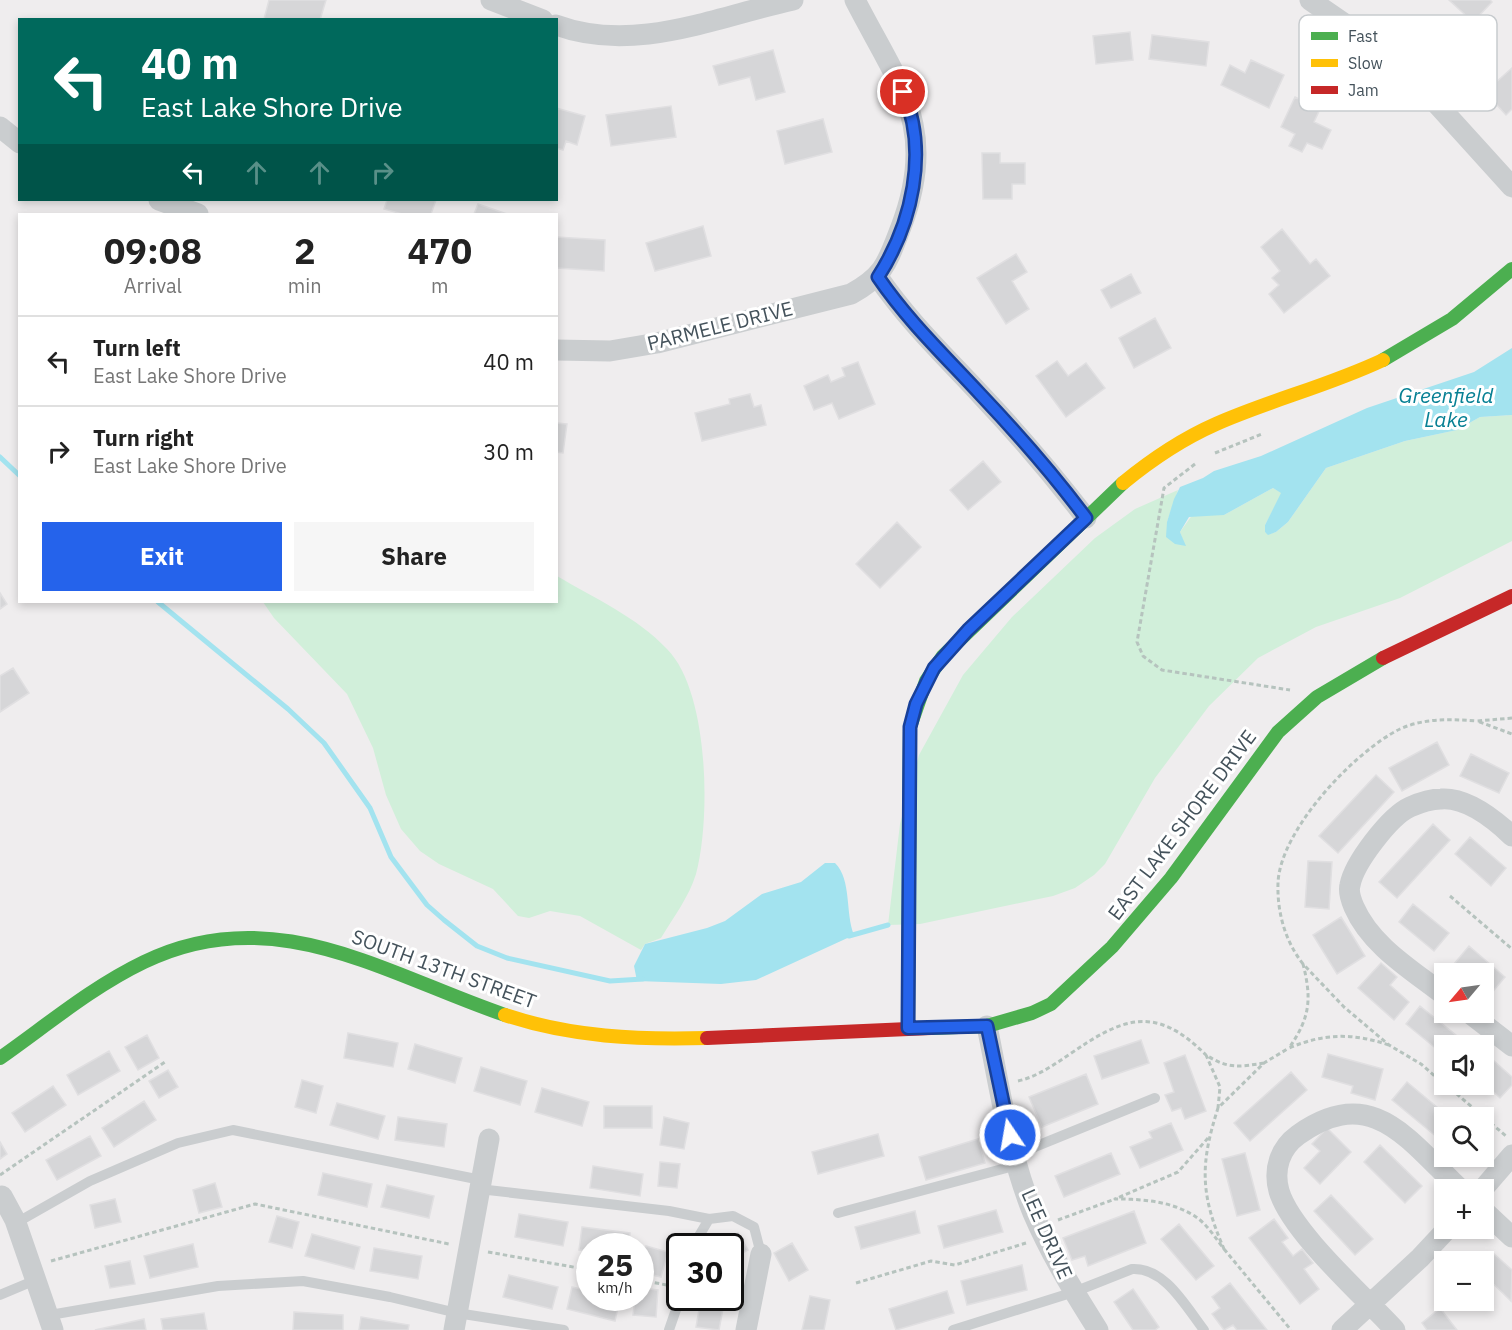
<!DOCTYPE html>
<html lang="en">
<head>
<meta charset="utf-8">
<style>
  :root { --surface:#fff; --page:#f6f6f6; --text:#222; --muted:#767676; --line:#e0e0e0; --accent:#2563eb }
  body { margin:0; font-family:"IBM Plex Sans",sans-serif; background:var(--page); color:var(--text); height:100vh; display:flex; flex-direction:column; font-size:22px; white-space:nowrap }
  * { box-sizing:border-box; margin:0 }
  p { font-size:20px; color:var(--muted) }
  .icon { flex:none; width:33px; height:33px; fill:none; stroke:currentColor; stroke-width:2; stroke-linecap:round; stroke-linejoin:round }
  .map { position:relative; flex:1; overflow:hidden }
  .details { position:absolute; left:18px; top:213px; width:540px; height:390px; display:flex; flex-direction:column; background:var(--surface); border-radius:0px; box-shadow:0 3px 9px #0003 }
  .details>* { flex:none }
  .guide { position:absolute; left:18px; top:18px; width:540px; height:183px; border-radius:0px; box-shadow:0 3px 9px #0003; background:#00695c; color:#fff; overflow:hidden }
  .needle { width:39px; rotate:241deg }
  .buttons { position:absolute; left:1434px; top:963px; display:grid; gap:12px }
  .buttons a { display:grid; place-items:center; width:60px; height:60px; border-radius:0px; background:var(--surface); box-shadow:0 3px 9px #0003; font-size:30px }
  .speed { position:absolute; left:576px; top:1233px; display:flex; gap:12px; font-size:30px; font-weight:700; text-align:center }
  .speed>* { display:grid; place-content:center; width:78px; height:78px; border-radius:50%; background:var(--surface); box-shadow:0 3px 9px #0003; line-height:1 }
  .speed small { font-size:15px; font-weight:400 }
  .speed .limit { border:3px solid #111; border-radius:9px; background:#fff; color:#111 }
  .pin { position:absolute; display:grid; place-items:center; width:51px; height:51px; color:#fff; margin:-26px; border:3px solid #fff; border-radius:50%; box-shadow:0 2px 6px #0007 }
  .me { position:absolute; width:66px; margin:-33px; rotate:348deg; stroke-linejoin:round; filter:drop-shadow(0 0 4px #0008) }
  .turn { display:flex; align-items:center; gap:21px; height:126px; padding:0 24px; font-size:27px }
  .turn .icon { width:78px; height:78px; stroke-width:2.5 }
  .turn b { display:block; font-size:42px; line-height:51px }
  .lanes { display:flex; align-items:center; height:57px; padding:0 24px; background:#0003; justify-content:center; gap:30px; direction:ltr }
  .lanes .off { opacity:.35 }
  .eta { display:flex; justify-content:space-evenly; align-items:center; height:102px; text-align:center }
  .eta b { font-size:36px; font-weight:700; line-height:42px }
  .button { display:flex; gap:12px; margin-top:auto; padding:12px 24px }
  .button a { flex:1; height:69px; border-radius:0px; background:var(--accent); color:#fff; font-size:24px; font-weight:700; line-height:69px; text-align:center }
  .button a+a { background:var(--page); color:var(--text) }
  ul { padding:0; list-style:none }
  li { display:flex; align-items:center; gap:18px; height:90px; padding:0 24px; border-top:2px solid var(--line) }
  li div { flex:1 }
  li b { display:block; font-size:22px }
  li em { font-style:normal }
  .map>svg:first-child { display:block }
</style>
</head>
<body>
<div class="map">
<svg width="1512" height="1330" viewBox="0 0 1512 1330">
  <rect width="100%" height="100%" fill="#efedee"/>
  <path fill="#d1efda" d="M1512,415V541L1400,598L1316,627L1258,658L1209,706L1155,778L1105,864L1094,875L1075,888L1053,896L920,924L888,925L900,824L919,755L963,675L1012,617L1095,538L1135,509L1178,490L1167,522L1185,546L1180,532L1193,514L1224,515L1273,488L1282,493L1265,525V532L1269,534L1276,532L1288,522L1326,468L1405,441L1457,430L1480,417Z
    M557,576C594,598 637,617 667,649C709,691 711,819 696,874C689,897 673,918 661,938L645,944L641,950L580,916L550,911L529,918L518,916L493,889L439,864L420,851L401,829L386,795L373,748L347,694L274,618L263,602H556Z"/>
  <path fill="#a3e3ef" d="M1512,348V415L1480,417L1457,430L1405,441L1326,468L1288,522L1276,532L1268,535L1265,532V525L1281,493L1273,488L1224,515L1189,517L1180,532L1186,546L1175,544L1166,537L1167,522L1174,499L1180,487L1203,478L1214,471L1261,456L1367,408L1474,372Z
    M825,863H835C852,880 845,913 854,935L756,980L721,984L637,981L634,966L645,944L707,928L725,921L762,894L801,882Z"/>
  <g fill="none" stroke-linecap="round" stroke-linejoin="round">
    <path stroke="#a3e3ef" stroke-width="5" d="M0,457L20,476
      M158,602L288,709L324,743L370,808L391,857L427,905L444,920L477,946L507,958L610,981L643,979
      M849,936L888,925"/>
  </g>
  <path fill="#d6d6d8" stroke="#e0dfe1" stroke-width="1.5" d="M269,0H326L320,20H266L264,19Z
    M1449,0H1490L1492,2L1473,22Z
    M1130,32L1133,60L1096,64L1093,36Z
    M1152,35L1209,42L1206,66L1149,59Z
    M773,50L785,92L756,100L750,77L719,85L713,66Z
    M1251,60L1284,75L1269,108L1221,85L1230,65L1245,73Z
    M1512,68V109L1506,115L1485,92Z
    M1295,97L1320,109L1314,122L1331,130L1322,149L1307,143L1302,152L1289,146L1295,134L1281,127Z
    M671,106L676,137L611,146L606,115Z
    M556,108L585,116L577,145L566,141L563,150L556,148Z
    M823,119L832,152L785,164L777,131Z
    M982,153H1000V163H1025V184H1012V199H983Z
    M387,200H436L431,214H402L384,209Z
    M478,204L507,214H474Z
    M703,226L711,256L655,271L646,243Z
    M1282,229L1310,264L1316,259L1330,276L1284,313L1269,294L1279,285L1272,278L1280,271L1261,247Z
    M556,237L605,240L604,271L556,268Z
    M1016,254L1027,272L1012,281L1029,309L1006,324L977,278Z
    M1131,274L1141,293L1111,308L1101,290Z
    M1155,318L1171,348L1134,368L1119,338Z
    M1057,361L1068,376L1086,363L1105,388L1066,417L1036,376Z
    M858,362L875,404L839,419L832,403L814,410L804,386L828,375L831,382L845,376L842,368Z
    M750,394L754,407L761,405L766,425L702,441L695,413L730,404L729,399Z
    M556,423L567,424L563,453L556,452Z
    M983,461L1001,482L968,510L950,490Z
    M897,522L921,547L880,588L856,564Z
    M0,593L7,604L0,609Z
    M13,668L29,693L0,712V676Z
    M1437,742L1449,765L1402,791L1389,768Z
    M1471,754L1509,773L1499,793L1460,776Z
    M1376,775L1394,792L1338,853L1319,836Z
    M1433,824L1450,840L1397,898L1379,882Z
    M1470,837L1506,868L1491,886L1455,854Z
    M1308,861L1332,862L1329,909L1305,907Z
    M1413,904L1449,933L1434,951L1399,922Z
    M1341,917L1365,956L1337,974L1313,935Z
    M1469,946L1505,977L1490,995L1484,989V974H1466L1454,964Z
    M1381,963L1397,977L1390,985L1409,1002L1394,1020L1358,988Z
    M1420,1006L1462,1040L1458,1046H1444V1055L1406,1024Z
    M348,1033L398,1043L393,1067L344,1058Z
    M147,1035L159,1058L138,1070L125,1047Z
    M1141,1040L1149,1063L1102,1079L1094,1056Z
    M415,1044L462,1058L455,1083L408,1069Z
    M109,1051L120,1071L78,1095L67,1075Z
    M1484,1052L1512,1077V1085L1500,1098L1484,1083Z
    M1328,1054L1383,1069L1375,1100L1351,1093L1353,1086L1322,1077Z
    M1185,1055L1206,1111L1185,1119L1181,1108L1172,1111L1165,1095L1174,1092L1164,1063Z
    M481,1067L527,1081L520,1105L474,1091Z
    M168,1070L178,1087L159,1098L149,1081Z
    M1291,1072L1307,1090L1250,1141L1234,1123Z
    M1086,1074L1098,1104L1042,1127L1029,1097Z
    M302,1080L323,1086L316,1113L295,1107Z
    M1407,1082L1450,1118H1444V1143L1392,1100Z
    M53,1086L66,1105L25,1132L12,1113Z
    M542,1088L589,1102L582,1126L535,1112Z
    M144,1101L156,1120L114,1147L102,1128Z
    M337,1103L385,1116L378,1139L330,1125Z
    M604,1106H652V1128H604Z
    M398,1117L447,1124L444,1147L395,1140Z
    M664,1117L689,1123L684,1149L660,1145Z
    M1171,1123L1183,1150L1140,1168L1130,1147L1152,1138L1149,1132Z
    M1327,1128L1351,1152L1320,1184L1304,1168L1320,1151L1312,1144Z
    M878,1134L884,1156L818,1174L812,1152Z
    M90,1136L101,1156L57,1180L46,1160Z
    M978,1139L985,1163L926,1180L919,1157Z
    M0,1142L7,1154L0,1159Z
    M1380,1145L1422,1186L1405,1203L1364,1162Z
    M1111,1153L1120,1174L1064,1197L1055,1176Z
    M1245,1153L1260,1210L1237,1216L1222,1159Z
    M660,1162L680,1164L677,1188L658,1186Z
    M593,1166L643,1174L640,1196L590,1188Z
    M323,1173L372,1184L367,1207L318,1195Z
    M215,1183L222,1207L199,1213L193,1190Z
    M387,1185L434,1196L429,1218L381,1207Z
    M1331,1195L1373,1239L1355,1255L1314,1211Z
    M115,1199L121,1222L95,1228L90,1205Z
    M996,1210L1003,1232L944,1248L938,1226Z
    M915,1211L920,1233L861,1249L855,1227Z
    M1134,1211L1146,1243L1088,1266L1085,1256L1072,1260L1063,1238Z
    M519,1214L568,1222L563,1246L515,1237Z
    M277,1216L299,1222L292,1248L269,1242Z
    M1274,1219L1288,1238L1282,1242L1293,1256L1302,1249L1313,1263L1304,1269L1319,1289L1300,1304L1249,1238Z
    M1179,1224L1214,1266L1196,1280L1161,1239Z
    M582,1227L630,1233L629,1246H590V1251L579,1250Z
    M738,1233L748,1250L730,1260V1246L718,1245Z
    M312,1234L360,1247L354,1269L305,1256Z
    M792,1243L808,1270L789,1281L774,1253Z
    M193,1244L198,1267L150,1278L144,1256Z
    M646,1246L668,1252L661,1277L640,1272Z
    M374,1248L422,1256L418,1279L370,1271Z
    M1492,1252L1512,1270L1511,1301L1484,1275L1483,1262Z
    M130,1261L135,1284L110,1288L105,1266Z
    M1022,1265L1027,1290L967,1305L961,1281Z
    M509,1275L558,1287L552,1309L503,1297Z
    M1230,1283L1267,1330H1237L1233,1325L1224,1330L1212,1314L1220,1308L1212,1297Z
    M572,1287L590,1291V1298H620L615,1321L567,1309Z
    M640,1288L658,1290L656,1317L633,1315L635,1298H640Z
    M1133,1289L1159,1327L1155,1330H1133L1114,1302Z
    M947,1291L954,1313L896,1330L889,1309Z
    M810,1296L830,1300L824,1330H802Z
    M701,1298H725L719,1330L696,1327Z
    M1440,1308L1457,1330H1427L1422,1323Z
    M294,1312L343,1315V1330H293Z
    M204,1313L207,1330H163L161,1319Z
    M361,1317L409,1325L408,1330H359Z
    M144,1319L146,1330H95Z"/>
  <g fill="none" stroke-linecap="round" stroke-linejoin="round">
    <path stroke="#b6c3be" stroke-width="3" stroke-dasharray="4.5 3" stroke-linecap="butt" d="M1215,453L1262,434
      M1195,464L1164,488L1137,642L1143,656L1162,670L1290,690
      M1512,718L1477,721L1512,734
      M1450,896L1512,949
      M1303,964C1285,941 1277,912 1278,883C1280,830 1355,751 1400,729C1424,718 1451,719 1477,721
      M1389,1045C1353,1033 1325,1033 1289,1048C1310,1018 1312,999 1303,964L1344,1007L1389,1045L1421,1064L1444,1084
      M1264,1063C1239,1067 1228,1069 1206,1055L1220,1087L1218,1108L1264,1063L1289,1048
      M1018,1081C1036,1077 1052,1066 1067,1056C1122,1018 1154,1003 1206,1055
      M1445,1084L1506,1136
      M1208,1138L1178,1172L1115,1199C1143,1199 1172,1201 1196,1217C1207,1224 1216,1239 1224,1249C1200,1194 1200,1164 1218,1108
      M0,1175L165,1062
      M1058,1220L1115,1199
      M1224,1249L1291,1330
      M488,1252L590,1270
      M51,1261L255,1204L449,1244
      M640,1280L672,1286
      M856,1283L931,1261L955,1265L1026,1243"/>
    <path stroke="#cacdcf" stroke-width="10" d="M479,1189L669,1211L709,1219
      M838,1213L1017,1165L1021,1158L1032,1148L1155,1098
      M16,1223L90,1181L178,1143L233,1130L481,1180
      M693,1246L709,1219L733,1216L754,1227L761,1254
      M0,1295L38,1279
      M50,1315L218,1286L303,1281L390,1297L457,1313L564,1330
      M669,1330L680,1298
      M953,1330L1074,1292L1132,1269C1165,1267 1186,1307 1204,1330"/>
    <path stroke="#cacdcf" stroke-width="21" d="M491,0L543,20
      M1310,0L1384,51L1426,92L1512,187
      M556,25C634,54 716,17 793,0
      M0,127L20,143
      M159,200L198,214
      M878,277C909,322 944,355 981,395C1018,434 1053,475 1086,518
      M556,350L610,351L657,343L851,294C885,275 887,263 901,227C939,127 899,86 855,0
      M1444,995C1412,970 1371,946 1354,907C1351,900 1348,892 1350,885C1354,863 1390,816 1410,807C1419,803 1432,799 1441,799C1467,797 1494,819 1512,836
      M1468,1012L1512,1046
      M987,1026C1000,1089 1009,1154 1033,1213C1051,1255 1074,1292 1098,1330
      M1482,1190L1512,1155
      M2,1196L15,1220L53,1330
      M1484,1211L1512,1237
      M454,1330L489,1139
      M746,1330L761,1254
      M1342,1330L1420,1258L1448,1228
      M1395,1330C1364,1296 1291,1232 1279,1191C1273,1169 1280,1148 1298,1135C1372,1082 1408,1140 1461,1190"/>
    <path stroke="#4caf50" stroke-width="14" d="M1383,360L1452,319L1512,269
      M908,1028L910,727L926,681L943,656L1123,483
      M931,1028L987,1026L1032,1013L1051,1004L1112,947L1171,878L1278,732L1317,697L1383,658
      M0,1058C47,1025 92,987 144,962C273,899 385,974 505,1015"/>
    <path stroke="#ffc107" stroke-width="14" d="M1123,483C1151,460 1182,439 1216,424C1270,400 1328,386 1383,360
      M505,1015C571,1037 638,1040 707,1038"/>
    <path stroke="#c62828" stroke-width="14" d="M1383,658L1512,596
      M707,1038L931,1028"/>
  </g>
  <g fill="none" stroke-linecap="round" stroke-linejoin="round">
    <g stroke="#184099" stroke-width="15">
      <path id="route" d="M903,92C929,151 912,224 878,277C908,321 945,356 981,395C1018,434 1054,475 1086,518L968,630L934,668L916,704L910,727L908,1028L987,1026L1010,1135"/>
    </g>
    <use href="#route" stroke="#2563eb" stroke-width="10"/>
  </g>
  <g text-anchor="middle" stroke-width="6" stroke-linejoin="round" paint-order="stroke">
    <g font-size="20" fill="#44525b" stroke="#fff">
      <text transform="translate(720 326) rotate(-14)" y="7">PARMELE DRIVE</text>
      <text transform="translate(1182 825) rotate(-53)" y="7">EAST LAKE SHORE DRIVE</text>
      <text transform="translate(444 969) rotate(20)" y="7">SOUTH 13TH STREET</text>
      <text transform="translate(1047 1234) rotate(66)" y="7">LEE DRIVE</text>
    </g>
    <g font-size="21" font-style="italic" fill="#088094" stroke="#fff">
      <text x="1446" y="403">Greenfield<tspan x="1446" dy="24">Lake</tspan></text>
    </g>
  </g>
  <rect x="1299" y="15" width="198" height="96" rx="9" fill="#fff" stroke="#c7cbce" stroke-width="1.5"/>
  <rect x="1311" y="32" width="27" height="8" fill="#4caf50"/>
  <rect x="1311" y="59" width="27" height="8" fill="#ffc107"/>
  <rect x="1311" y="86" width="27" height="8" fill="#c62828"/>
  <g font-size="16" fill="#44525b">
    <text x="1348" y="42">Fast</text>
    <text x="1348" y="69">Slow</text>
    <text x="1348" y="96">Jam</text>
  </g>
</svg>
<div class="buttons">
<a><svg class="needle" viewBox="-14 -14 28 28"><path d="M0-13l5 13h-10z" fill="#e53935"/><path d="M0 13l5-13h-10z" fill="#767676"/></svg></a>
<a><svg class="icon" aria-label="sound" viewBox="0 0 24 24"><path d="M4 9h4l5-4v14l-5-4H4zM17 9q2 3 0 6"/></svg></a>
<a><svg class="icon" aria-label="search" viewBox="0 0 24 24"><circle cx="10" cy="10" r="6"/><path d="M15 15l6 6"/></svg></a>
<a>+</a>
<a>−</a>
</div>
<div class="speed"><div>25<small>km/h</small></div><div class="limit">30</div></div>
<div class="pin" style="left:903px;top:92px;background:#d93025"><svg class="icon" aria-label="arrive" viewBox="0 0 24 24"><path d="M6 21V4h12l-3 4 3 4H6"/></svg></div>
<svg class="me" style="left:1010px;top:1135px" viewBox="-20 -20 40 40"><circle r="17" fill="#2563eb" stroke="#fff" stroke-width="3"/><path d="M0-11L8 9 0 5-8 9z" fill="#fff"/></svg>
<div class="guide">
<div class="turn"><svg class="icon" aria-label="left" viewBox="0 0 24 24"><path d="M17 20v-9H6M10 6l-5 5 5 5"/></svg><div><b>40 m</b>East Lake Shore Drive</div></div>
<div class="lanes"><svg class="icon" aria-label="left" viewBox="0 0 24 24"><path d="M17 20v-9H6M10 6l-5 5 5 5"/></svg><svg class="icon off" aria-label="ahead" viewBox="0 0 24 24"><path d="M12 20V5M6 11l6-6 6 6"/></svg><svg class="icon off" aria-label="ahead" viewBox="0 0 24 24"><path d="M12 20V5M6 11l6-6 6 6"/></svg><svg class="icon off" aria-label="right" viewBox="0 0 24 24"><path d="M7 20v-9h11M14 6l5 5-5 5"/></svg></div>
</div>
<section class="details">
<div class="eta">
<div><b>09:08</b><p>Arrival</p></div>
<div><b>2</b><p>min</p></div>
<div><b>470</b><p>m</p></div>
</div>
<ul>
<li><svg class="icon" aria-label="left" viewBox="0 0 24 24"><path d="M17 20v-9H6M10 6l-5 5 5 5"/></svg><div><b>Turn left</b><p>East Lake Shore Drive</p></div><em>40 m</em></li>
<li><svg class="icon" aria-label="right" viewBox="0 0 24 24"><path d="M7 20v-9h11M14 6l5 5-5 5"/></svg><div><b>Turn right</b><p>East Lake Shore Drive</p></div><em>30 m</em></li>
</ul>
<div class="button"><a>Exit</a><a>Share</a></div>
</section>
</div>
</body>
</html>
